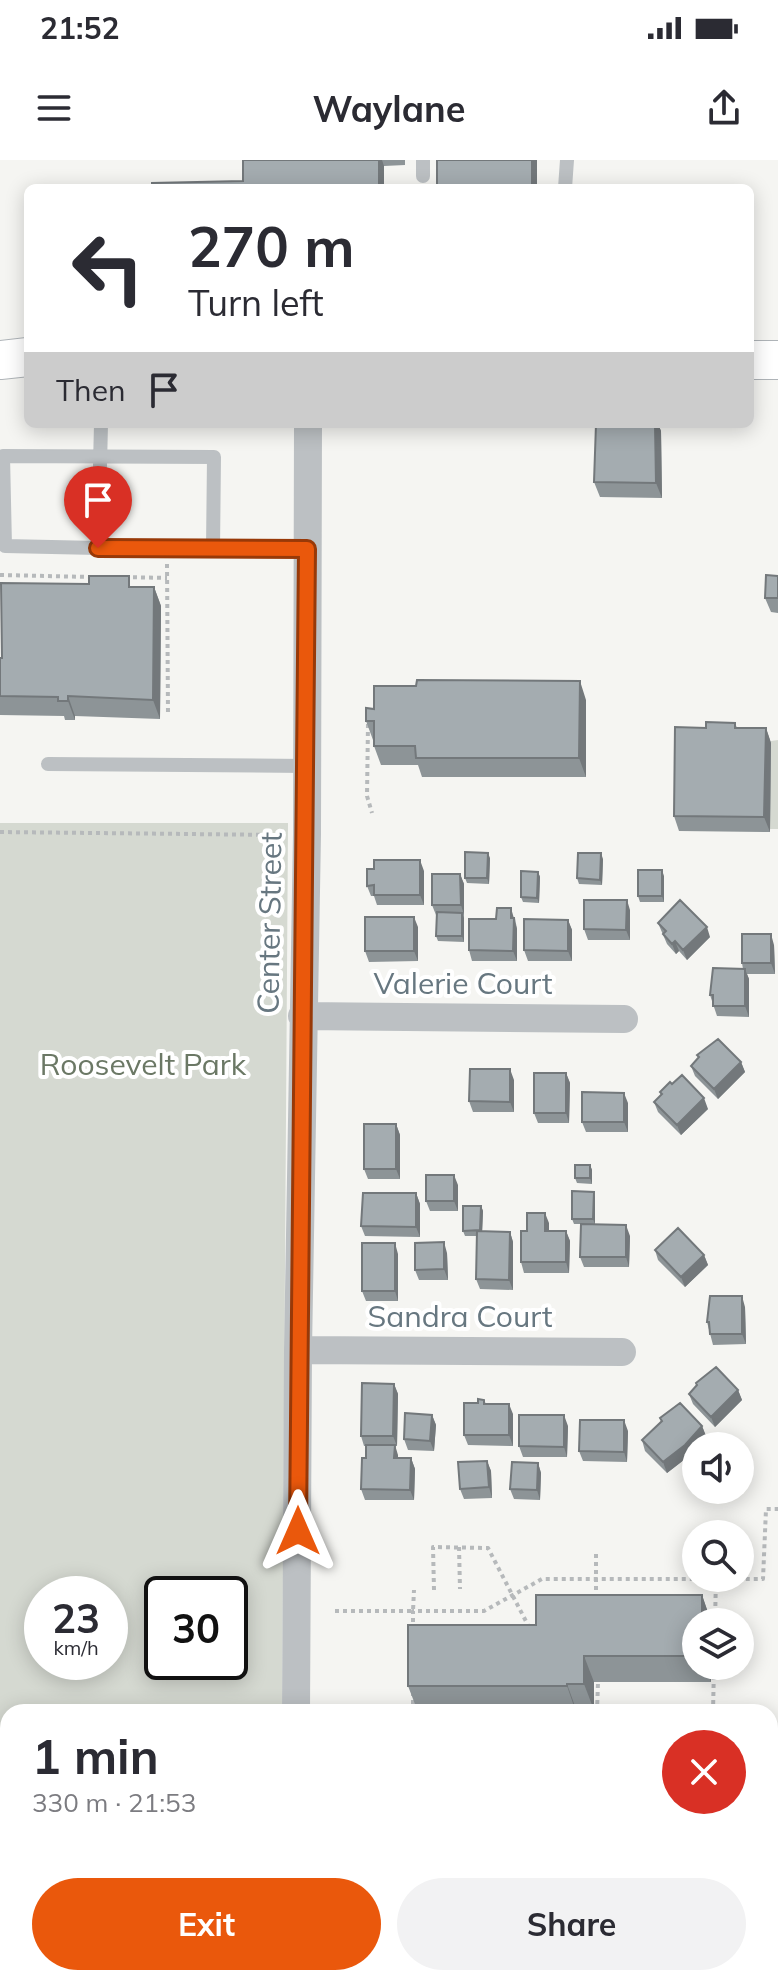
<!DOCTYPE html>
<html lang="en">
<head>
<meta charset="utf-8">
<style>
  :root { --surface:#fff; --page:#f2f2f3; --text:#2b2b33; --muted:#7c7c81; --accent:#ea580c }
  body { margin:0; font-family:Mulish,sans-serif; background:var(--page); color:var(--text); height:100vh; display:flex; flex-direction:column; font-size:30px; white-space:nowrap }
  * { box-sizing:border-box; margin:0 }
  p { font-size:26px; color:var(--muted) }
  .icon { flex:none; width:44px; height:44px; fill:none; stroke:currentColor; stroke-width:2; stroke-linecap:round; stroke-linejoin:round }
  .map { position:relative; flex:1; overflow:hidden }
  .drawer { position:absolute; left:0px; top:1544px; width:778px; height:282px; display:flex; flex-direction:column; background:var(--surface); border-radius:24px 24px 0 0; box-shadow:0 4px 20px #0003 }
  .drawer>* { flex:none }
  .top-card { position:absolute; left:24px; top:24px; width:730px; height:244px; border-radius:12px; box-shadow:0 4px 20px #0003; background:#fff; color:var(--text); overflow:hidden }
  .tools { position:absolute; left:682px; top:1272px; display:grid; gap:16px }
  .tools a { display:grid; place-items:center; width:72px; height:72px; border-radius:50%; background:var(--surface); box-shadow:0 4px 20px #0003; font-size:40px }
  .speed { position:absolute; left:24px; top:1416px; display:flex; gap:16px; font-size:40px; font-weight:700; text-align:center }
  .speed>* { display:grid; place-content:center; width:104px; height:104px; border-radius:50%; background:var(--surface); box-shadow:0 4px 20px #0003; line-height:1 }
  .speed small { font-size:20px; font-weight:400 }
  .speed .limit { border:4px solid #111; border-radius:12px; background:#fff; color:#111 }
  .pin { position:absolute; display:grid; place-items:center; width:68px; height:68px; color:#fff; margin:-82px -34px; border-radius:50% 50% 50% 0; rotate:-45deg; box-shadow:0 0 8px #0007 }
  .pin .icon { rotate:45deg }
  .me { position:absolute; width:88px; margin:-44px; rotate:0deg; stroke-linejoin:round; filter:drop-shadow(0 0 6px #0008) }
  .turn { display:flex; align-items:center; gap:28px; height:168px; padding:0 32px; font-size:36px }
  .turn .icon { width:104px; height:104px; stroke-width:2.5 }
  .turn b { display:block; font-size:56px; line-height:68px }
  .then { display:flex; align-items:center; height:76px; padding:0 32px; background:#0003; gap:16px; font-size:30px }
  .round { display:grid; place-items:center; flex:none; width:84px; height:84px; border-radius:42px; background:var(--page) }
  .summary { display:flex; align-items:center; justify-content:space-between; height:136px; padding:0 32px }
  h1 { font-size:48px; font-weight:700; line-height:60px }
  .button { display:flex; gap:16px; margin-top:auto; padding:16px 32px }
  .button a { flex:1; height:92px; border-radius:48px; background:var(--accent); color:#fff; font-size:32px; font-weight:700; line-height:92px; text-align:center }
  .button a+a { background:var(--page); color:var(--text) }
  .status { display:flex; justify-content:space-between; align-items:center; height:56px; padding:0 40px; background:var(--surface); direction:ltr }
  .status svg { height:22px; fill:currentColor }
  header { display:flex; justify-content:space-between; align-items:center; height:104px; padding:0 32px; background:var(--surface); font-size:36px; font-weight:700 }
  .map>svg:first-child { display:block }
</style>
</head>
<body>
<div class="status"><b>21:52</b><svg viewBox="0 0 49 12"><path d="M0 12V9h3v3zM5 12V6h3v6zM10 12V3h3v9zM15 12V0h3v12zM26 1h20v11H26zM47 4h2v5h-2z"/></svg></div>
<header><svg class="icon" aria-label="menu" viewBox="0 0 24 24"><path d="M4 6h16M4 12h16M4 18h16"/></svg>Waylane<svg class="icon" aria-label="share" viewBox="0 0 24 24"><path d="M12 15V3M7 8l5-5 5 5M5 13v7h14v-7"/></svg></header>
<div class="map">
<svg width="778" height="1825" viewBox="0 0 778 1825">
  <rect width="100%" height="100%" fill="#f5f5f2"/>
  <path fill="#d5d9d1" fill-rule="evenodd" d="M778,580V669H769L771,581Z
    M0,663H288L282,1552H8V1818H281V1825H0ZM42,1434H110V1502H42ZM162,1434H230V1502H162Z"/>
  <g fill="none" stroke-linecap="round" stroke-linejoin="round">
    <g stroke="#afb4b8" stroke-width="40">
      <path id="secondary" d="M0,200L28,197
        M750,200H778"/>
    </g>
    <path stroke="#b6b9bb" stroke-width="4" stroke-dasharray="4 4" stroke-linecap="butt" d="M167,404L168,554
      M0,415L92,417
      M125,417L167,418
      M368,564L367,636L372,653
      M0,672L282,675
      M459,1387L460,1429
      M434,1430L433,1387L488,1388L530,1469
      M596,1438V1393
      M335,1451H413L414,1430
      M715,1462L716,1418
      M413,1470V1451H484L542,1419H763L766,1349H778
      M413,1552V1534
      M597,1552L598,1522
      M713,1552L714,1506
      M558,1818V1825
      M485,1825V1818
      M588,1825V1818"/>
    <path stroke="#bcc0c3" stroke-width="14" d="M423,16V0
      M565,28L567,0
      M101,264L98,388L307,389
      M98,388L5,386L3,296L214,297L213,389
      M48,604L307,606
      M667,1825V1818"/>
    <path stroke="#bcc0c3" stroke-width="28" d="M302,856L624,859
      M298,1190L622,1192
      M296,1552L298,1190L307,674L308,264
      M294,1825V1818"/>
    <use href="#secondary" stroke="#fff" stroke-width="38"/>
  </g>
  <path fill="#8d9497" d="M265,0H405V5L384,6V28H152L243,21Z
    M596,264H658L661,271L662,338L600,337L594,322Z
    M778,416V453L771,452L765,438Z
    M133,427H154L161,446L160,559L75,556V560H65L64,556L0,555V498H2Z
    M586,540V617H422L418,605H381L374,586V580H373L366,561Z
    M735,563L737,568H766L771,583L770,672L679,671L674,656L706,568Z
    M490,698L489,724L467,723L465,718Z
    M603,699L602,725L579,724L577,718Z
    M424,711V745H377L374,736H371L367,726Z
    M538,712L540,717L539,743L523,742L521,737Z
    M460,714L464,724V782L438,781L436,776V755L432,745Z
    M664,716V742H640L638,736Z
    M630,750V780H588L584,769Z
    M515,758L517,769V801H472L469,790Z
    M568,760L572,770V801H528L524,790Z
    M658,763L710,777L687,800L679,791L676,794L667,784Z
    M418,767V801L369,802L365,791Z
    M774,785L775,814H747L749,819V857L717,856L710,835L743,809L742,803Z
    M697,895L741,902L745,912L718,939L695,916L691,906L698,898Z
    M566,913L570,923L569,963H538L534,953Z
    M514,920V952H473L469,941Z
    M660,932L708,949L681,975L658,952L654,942L661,935Z
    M628,943V972H586L582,962Z
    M396,964L400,975V1019H368L364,1009Z
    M590,1005L592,1010V1024L577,1023L575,1018Z
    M458,1025V1051H430L426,1041Z
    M594,1032L595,1037V1064H574L572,1059Z
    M416,1033L420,1044V1077L365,1076L361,1066Z
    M481,1046L483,1051L482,1071L510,1072L513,1082V1130L480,1129L476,1119V1076H465L463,1071Z
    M549,1063V1071H566L570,1081L569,1113H524L521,1102L527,1071Z
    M630,1076L629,1107H584L580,1097Z
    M655,1090L704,1095L708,1105L685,1127L658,1100Z
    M447,1093L448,1120H419L415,1110Z
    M398,1094V1141H366L362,1131Z
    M745,1147L746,1184L713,1185L707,1162Z
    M696,1223L738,1230L742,1240L715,1267L693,1244L689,1234L696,1226Z
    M394,1224L398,1234L397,1286H395L398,1298H411L415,1309L414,1340H365L361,1329L366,1298V1286H364L361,1276Z
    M484,1240L486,1244L513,1254V1286L468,1285L464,1275L478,1243Z
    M432,1255L436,1265L434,1291L408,1290L404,1279Z
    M660,1258L702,1266L706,1276L689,1296L667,1313L645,1291L642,1280L661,1262Z
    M568,1266L567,1297H523L519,1286Z
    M628,1271L627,1302L583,1301L579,1291Z
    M487,1301L491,1311L492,1338L464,1339L460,1329Z
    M538,1303L541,1313L540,1340L514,1339L510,1329Z
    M702,1435L711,1462H696V1506H711V1522H594V1550L576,1549V1552H418L408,1526L536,1465Z"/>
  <path fill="#73787b" d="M379,0H382L384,6V28H379Z
    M532,0H537V28H532Z
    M655,264H658L661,271L662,338L656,323Z
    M154,427L161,446L160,559L153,540Z
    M580,521L586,540V617L579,598Z
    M68,536L75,556V560L68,541Z
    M766,568L771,583L770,672L764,657Z
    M488,693L490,698L489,724L487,718Z
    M601,693L603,699L602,725L600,720Z
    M420,700L424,711V745L420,735Z
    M662,710L664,716V742L662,736Z
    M538,712L540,717L539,743L537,738Z
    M460,714L464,724V755L461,745Z
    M627,740L630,750V780L626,770Z
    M511,748L517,769V801L513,791Z
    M462,753L464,758V782L462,776Z
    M414,757L418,767V801L414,791Z
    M568,760L572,770V801L568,791Z
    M707,767L710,777L687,800L683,790Z
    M771,774L774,785L775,814L771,803Z
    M675,781L679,791L676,794L672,784Z
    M745,809L749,819V857L745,846Z
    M741,902L745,912L718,939L714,929Z
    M510,909L514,920V952L510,942Z
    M566,913L570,923L569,963L566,953Z
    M624,933L628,943V972L624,962Z
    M704,938L708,949L681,975L677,965Z
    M396,964L400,975V1019L396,1009Z
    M590,1005L592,1010V1024L590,1018Z
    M454,1015L458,1025V1051L454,1041Z
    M594,1032L595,1037V1064L593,1059Z
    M416,1033L420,1044V1077L416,1067Z
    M481,1046L483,1051L482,1076L480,1070Z
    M545,1053L549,1063V1081L545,1071Z
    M626,1065L630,1076L629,1107L626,1097Z
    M566,1071L570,1081L569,1113L566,1102Z
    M510,1072L513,1082V1130L509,1120Z
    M444,1082L447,1093L448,1120L444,1109Z
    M395,1083L398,1094V1141L395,1131Z
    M704,1095L708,1105L685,1127L681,1117Z
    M742,1136L745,1147L746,1184L742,1174Z
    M394,1224L398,1234L397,1286L393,1276Z
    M738,1230L742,1240L715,1267L711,1257Z
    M509,1244L513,1254V1286L509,1275Z
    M432,1255L436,1265L434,1291L430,1281Z
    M564,1255L568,1266L567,1297L564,1287Z
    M624,1260L628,1271L627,1302L624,1292Z
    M702,1266L706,1276L696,1286L689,1296L667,1313L663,1302Z
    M395,1285L398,1295V1308L394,1298Z
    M411,1298L415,1309L414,1340L410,1330Z
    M487,1301L491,1311L492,1338L489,1327Z
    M538,1303L541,1313L540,1340L537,1330Z
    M702,1435L711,1461V1462H702Z
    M584,1496L594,1522V1550L584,1524Z
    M705,1506H711V1522Z
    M567,1524L576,1549V1552L567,1526Z"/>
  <path fill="#a4acb0" stroke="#73787b" stroke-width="2" d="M243,0H379V28H152V23L243,21Z
    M437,0H532V28H437Z
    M596,264H655L656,323L594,322Z
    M766,415L778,416V438H765Z
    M89,416H129V427H154L153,540L68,536V541H58V537L0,536V498H2L1,423L89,424Z
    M417,520L580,521L579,598H416L415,586H374V561H366V548L374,549V526H416Z
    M706,562L735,563V568H766L764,657L674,656L675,567L706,568Z
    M465,692L488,693L487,718H465Z
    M578,693H601L600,720L577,718Z
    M374,700H420V735H374V725L367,726V709H374Z
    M638,710H662V736H638Z
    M521,711L538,712L537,738L521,737Z
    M432,714H460L461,745H432Z
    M584,740H627L626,770L584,769Z
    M680,740L707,767L683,790L675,781L672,784L663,774L666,771L658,763Z
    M497,748H511V758H514L513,791L469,790V759H496Z
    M437,752L462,753V776H436Z
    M365,757H414V791H365Z
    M524,759L568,760V791L524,790Z
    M742,774H771V803H742Z
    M713,808L745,809V846H713V835H710Z
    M718,879L741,902L714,929L691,906L699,897L697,895Z
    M470,909H510V942L469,941Z
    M534,913H566V953H534Z
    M682,915L704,938L677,965L654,942L662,934L660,932L670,922L672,924Z
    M582,932L624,933V962H582Z
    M364,964H396V1009H364Z
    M575,1005H590V1018H575Z
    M426,1015H454V1041H426Z
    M572,1031L594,1032L593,1059H572Z
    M363,1033H416V1067L361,1066Z
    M463,1046H481L480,1070L463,1071Z
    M527,1053H545V1071H566V1102H521V1071H527Z
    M581,1064L626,1065V1097H580Z
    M678,1068L704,1095L681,1117L655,1090Z
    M477,1071L510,1072L509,1120L476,1119Z
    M444,1082V1109L415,1110V1083Z
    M362,1083H395V1131H362Z
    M710,1136H742V1174H710L709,1162H707Z
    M716,1207L738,1230L711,1257L689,1234L697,1225L696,1223Z
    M362,1223L394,1224L393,1276H361Z
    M478,1239L484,1240V1244H509V1275H464V1243H478Z
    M680,1243L702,1266L685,1285L663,1302L642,1280L662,1261L660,1258Z
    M405,1253L432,1255L430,1281L404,1279Z
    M519,1255H564V1287L519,1286Z
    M580,1260H624V1292L579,1291Z
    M366,1285H395L394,1298H411L410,1330L361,1329L362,1298H366Z
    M487,1301L489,1327L460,1329L458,1302Z
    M512,1302L538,1303L537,1330L510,1329Z
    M536,1435H702V1462H696V1496H584V1524H567V1526H408V1465H536Z"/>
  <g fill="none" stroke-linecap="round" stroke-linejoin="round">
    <g stroke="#983908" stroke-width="20">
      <path id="route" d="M98,388L307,389L298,1371"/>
    </g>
    <use href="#route" stroke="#ea580c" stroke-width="14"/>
  </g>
  <g text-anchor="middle" stroke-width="8" stroke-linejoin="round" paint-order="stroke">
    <g font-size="30" fill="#677780" stroke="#fff">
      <text transform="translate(270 763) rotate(-89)" y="10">Center Street</text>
      <text x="463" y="834">Valerie Court</text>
      <text x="460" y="1167">Sandra Court</text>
    </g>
    <g font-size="30" fill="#6b7865" stroke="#fff">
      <text x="143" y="915">Roosevelt Park</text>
    </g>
  </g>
</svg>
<div class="tools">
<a><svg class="icon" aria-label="sound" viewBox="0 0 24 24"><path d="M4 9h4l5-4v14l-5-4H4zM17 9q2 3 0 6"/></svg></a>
<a><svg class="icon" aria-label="search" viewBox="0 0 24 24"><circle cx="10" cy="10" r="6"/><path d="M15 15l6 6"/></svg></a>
<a><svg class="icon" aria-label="layers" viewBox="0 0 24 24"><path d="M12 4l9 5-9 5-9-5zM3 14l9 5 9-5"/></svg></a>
</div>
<div class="speed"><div>23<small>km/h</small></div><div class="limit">30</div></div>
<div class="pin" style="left:98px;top:388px;background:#d93025"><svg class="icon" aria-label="arrive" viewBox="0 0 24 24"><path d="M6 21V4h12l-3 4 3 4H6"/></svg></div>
<svg class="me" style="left:298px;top:1371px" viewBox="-20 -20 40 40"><path d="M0-17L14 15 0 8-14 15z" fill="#ea580c" stroke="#fff" stroke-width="4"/></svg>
<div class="top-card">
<div class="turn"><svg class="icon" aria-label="left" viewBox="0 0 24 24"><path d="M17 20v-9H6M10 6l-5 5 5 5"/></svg><div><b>270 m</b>Turn left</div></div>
<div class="then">Then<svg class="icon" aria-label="arrive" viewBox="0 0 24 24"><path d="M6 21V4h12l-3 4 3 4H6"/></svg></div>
</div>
<section class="drawer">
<div class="summary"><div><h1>1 min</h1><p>330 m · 21:53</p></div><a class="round" style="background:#d93025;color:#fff"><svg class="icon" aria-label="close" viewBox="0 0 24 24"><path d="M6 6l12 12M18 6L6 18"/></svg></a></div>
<div class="button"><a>Exit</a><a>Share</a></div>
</section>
</div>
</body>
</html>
